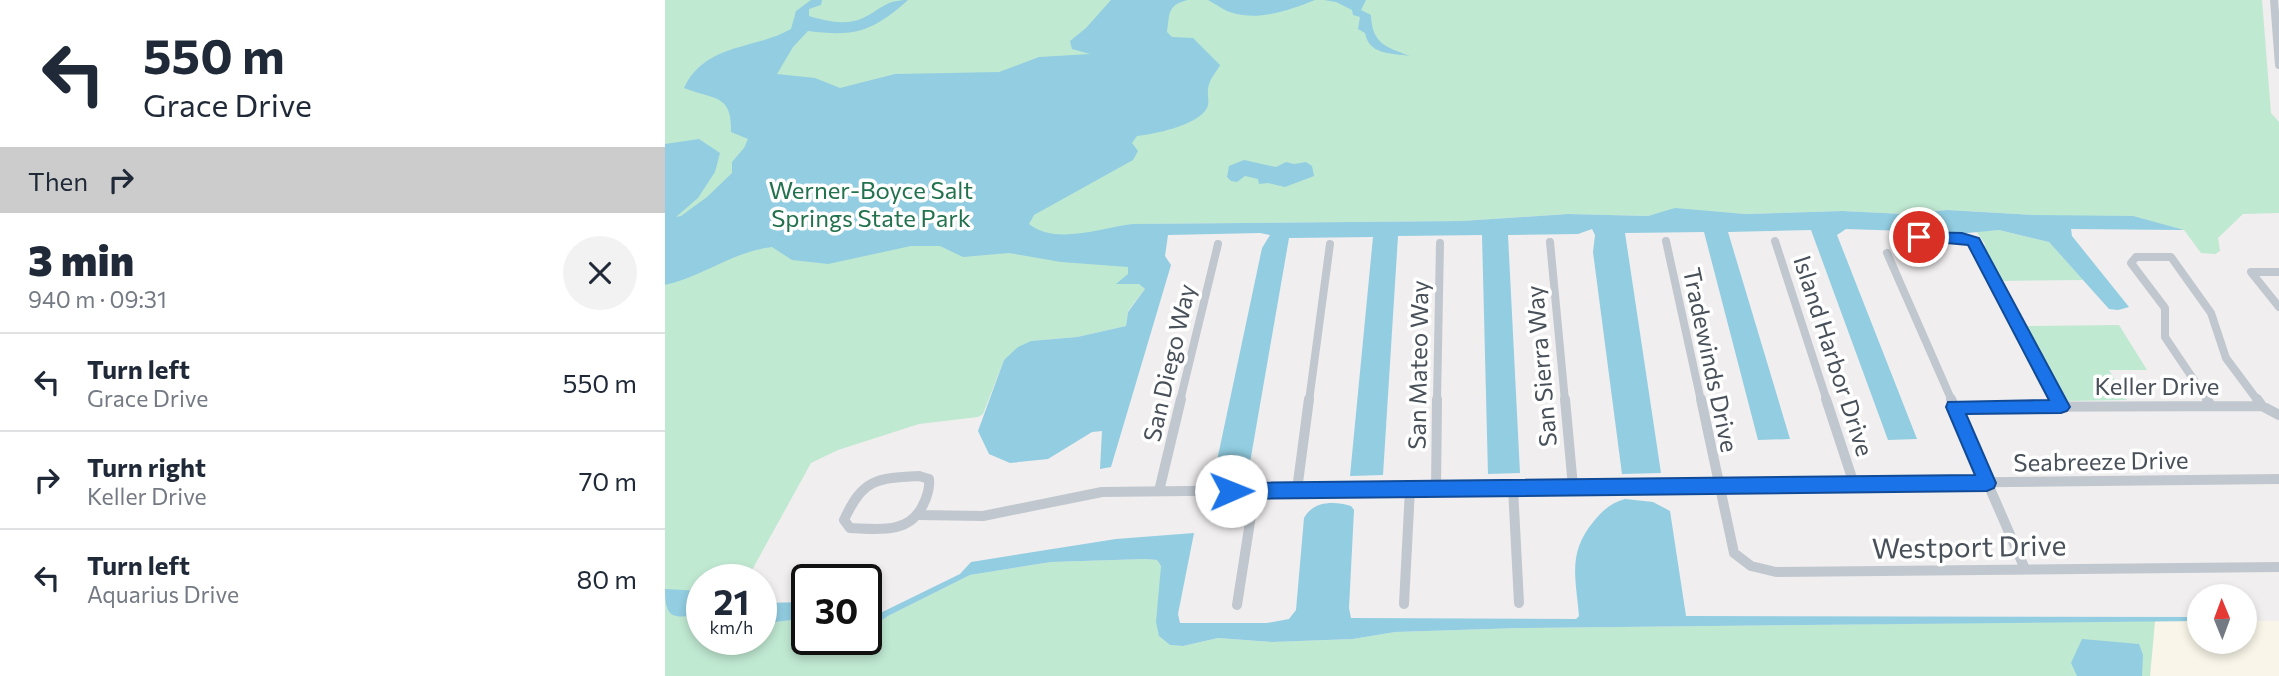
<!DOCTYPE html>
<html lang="en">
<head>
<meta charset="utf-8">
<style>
  :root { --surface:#fff; --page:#f2f2f3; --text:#1f2937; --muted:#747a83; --line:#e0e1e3 }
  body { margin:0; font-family:Commissioner,sans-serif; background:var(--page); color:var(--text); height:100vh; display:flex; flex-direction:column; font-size:26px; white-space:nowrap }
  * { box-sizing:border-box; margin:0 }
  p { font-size:23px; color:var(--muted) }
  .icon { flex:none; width:38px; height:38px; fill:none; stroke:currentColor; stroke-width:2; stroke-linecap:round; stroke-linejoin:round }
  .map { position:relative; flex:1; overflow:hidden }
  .panel { display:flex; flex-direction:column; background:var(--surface); width:665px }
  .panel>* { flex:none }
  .banner { background:#fff; color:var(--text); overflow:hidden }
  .needle { width:46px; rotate:359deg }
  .tools { position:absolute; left:1522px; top:584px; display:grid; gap:14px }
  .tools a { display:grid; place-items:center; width:70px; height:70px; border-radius:50%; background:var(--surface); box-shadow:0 4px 10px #0003; font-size:35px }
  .speed { position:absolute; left:21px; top:564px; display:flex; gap:14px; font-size:35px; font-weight:700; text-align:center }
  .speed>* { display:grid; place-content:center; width:91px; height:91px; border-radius:50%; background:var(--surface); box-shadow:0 4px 10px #0003; line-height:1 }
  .speed small { font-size:18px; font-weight:400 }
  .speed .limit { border:4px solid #111; border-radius:10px; background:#fff; color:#111 }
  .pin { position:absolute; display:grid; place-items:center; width:60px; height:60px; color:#fff; margin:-30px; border:4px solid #fff; border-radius:50%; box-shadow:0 2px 7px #0007 }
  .me { position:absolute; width:77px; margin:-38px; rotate:89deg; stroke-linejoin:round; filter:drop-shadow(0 0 5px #0008) }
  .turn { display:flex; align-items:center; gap:24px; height:147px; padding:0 28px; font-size:32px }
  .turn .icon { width:91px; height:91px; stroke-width:2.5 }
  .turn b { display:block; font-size:49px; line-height:60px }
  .then { display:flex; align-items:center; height:66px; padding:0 28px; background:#0003; gap:14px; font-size:26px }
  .round { display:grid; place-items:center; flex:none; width:74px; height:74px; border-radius:37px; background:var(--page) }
  .overview { display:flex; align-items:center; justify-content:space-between; height:119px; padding:0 28px }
  h1 { font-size:42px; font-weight:800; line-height:52px }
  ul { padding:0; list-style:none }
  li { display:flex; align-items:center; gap:21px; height:98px; padding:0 28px; border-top:2px solid var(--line) }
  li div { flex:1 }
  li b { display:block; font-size:26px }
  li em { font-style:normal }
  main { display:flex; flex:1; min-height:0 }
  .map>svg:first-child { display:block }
</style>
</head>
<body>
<main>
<section class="panel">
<div class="banner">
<div class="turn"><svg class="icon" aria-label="left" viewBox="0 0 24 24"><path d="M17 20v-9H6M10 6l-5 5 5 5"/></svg><div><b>550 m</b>Grace Drive</div></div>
<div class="then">Then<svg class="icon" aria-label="right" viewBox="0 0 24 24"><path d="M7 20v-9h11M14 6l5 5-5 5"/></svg></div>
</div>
<div class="overview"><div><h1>3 min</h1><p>940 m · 09:31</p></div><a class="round"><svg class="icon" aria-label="close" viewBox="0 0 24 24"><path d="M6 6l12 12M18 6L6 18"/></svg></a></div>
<ul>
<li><svg class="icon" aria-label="left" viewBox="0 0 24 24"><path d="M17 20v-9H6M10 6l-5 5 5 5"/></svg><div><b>Turn left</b><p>Grace Drive</p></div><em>550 m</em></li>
<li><svg class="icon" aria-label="right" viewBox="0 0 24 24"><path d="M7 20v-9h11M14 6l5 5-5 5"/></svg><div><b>Turn right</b><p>Keller Drive</p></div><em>70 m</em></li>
<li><svg class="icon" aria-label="left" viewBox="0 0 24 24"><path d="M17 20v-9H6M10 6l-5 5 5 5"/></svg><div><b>Turn left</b><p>Aquarius Drive</p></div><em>80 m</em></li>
</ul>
</section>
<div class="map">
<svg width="1614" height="676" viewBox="0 0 1614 676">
  <rect width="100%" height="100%" fill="#f0eeee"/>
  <path fill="#f9f5e8" d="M1490,621H1535V642H1580V621H1614V676H1485Z"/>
  <path fill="#c0e9d2" d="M0,0H1597L1606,113L1614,122V213L1578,214L1553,238L1555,251L1550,254L1536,253L1519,230L1369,215L1282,210L1239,214L1177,211L1080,214L1011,209L983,216L903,214L797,221L479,224L464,274L452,284H474L480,289L463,311L461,326L412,337L366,341L339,360L318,414L313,417L254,424L173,450L146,463L82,579H37V639H96V621L103,623L142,618V639H201V631L223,616L305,575L386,562L480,559L492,560L496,566L494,636L505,645L518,646L553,638L607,642L688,639L730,632L854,628L1490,621L1485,676H0Z
    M1334,230L1384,242L1418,280L1335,281L1318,250L1320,244L1311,231Z
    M1454,325L1482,370H1444L1462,400L1400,401L1360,326Z"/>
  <path fill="#92cde1" d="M146,0H157L156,5L144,9V16C161,21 181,26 198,18C217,9 220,0 243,0C207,32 190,37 143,31L128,47L112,74L150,78L175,88L230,74L334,72L374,57L425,54L407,49L405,41L421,28L446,0H522C502,6 505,13 502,32L507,37L528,38L555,65C551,73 544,79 543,89C542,97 546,104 540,111C528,126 490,134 472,136L467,143L473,151L468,160L369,215L364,224C392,246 437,227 468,224L797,221L903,214L983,216L1010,208L1080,214L1177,211L1239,214L1282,210L1369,215L1468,216L1519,230L1406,229L1407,236L1464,307L1453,310L1444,309L1384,242L1334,230L1302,233L1181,229L1172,235L1252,439L1223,440L1146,230L1063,232L1125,439L1093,440L1039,232L960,233L996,473L957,474L928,252L930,235L927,229L913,234L843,235L855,473L823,474L817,235L733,236L718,475L685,476L708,237L624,238L583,474L549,475L597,248L605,235L595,233L503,235L500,256L506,265L446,467L435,469L437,431L427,432L383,459L345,463L324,454L313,431L339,360L353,347L366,341L412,337L461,326L463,312L480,289L474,284H451L463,274V267L396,262L344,253L298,257L275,246H246L163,264L127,260L107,247C69,251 37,277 0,285V144L34,139L55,153L50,172L33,198L11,217L16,216L42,197L67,173V162L79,148L83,139L66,132C67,94 50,100 19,88C40,43 89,50 126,29L131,11Z
    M543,0H650C625,10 594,21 568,13C559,11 551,4 543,0Z
    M659,0H701L696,10L706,15C707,44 721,47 745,56C726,53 704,55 700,33L693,29L695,17L688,15L687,10L671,2Z
    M579,160L611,167L621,162L629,164L641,162L647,166L649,176L620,187L603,183L594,184L593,179L580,176L572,182L566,181L562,177L564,166Z
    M960,499L988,502L1005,511L1021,616L1535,617V621L854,628L730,632L688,639L607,642L553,638L518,646L505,645L494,636L491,622L496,566L492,560L480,559L386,562L305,575L223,616L201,631V620L295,574L306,562L451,539L529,533L513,614L515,623H602L624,619L631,610L639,518C648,501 669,501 686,506L689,510L684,608L686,618L911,619L914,616C911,578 902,553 929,521C938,510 946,503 960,499Z
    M0,589L37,591V614C8,619 0,619 0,589Z
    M142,602V618L103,623L96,621V603Z
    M1417,639L1474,644L1478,655L1477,676H1412L1406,663Z"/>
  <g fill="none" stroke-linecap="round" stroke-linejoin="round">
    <path stroke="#c0c7ce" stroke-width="8" d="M1232,236L1297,238L1308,241L1393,401
      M1001,241L1036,401
      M1110,241L1162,401
      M885,242L900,401
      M1222,253L1287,401
      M1614,272H1586L1614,307
      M515,401L553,244
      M644,401L665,244
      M772,401L775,243
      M1543,401L1500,337V308L1466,263L1471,257H1506L1546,313L1561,358L1593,401"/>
    <path stroke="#c0c7ce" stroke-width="10" d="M900,399L908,487
      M1036,399L1069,553L1086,566L1111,572L1614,567
      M1161,399L1189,484
      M1286,399L1360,569
      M1392,399L1396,406
      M1542,399L1546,406
      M1592,399L1597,406
      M1289,407L1597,406L1614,415
      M254,476L264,479C265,488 262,497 258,505C244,535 212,529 185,528L179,520C198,479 211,478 254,476Z
      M771,488L772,399
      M848,488L854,603
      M632,490L644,399
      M494,491L516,399
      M254,515L318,516L437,492L1614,479
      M739,604L745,489
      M572,605L590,490"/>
    <path stroke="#c0c7ce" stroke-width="8" d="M1609,0L1614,65"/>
  </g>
  <path fill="#1a73e8" stroke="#114b97" stroke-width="2" d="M1254,232L1297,233L1314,238L1405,407L1402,411L1396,413L1301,414L1331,483L1329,488L1322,491L566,499L560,496L557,491L560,485L566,483L1310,475L1281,407L1283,402L1384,400L1303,245L1249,240L1246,237L1249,233Z"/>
  <g text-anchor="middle" stroke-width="7" stroke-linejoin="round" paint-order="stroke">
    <g font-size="24" fill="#21724d" stroke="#fff">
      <text x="206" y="199">Werner-Boyce Salt<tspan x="206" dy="28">Springs State Park</tspan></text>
    </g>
    <g font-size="24" fill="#485059" stroke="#fff">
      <text transform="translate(1168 356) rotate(72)" y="8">Island Harbor Drive</text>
      <text transform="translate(1045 360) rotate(78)" y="8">Tradewinds Drive</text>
      <text transform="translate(505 363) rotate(-77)" y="8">San Diego Way</text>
      <text transform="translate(754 365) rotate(-89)" y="8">San Mateo Way</text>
      <text transform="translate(877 366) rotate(-95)" y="8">San Sierra Way</text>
      <text x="1492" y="395">Keller Drive</text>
      <text transform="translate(1436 462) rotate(-1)" y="8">Seabreeze Drive</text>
    </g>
    <g font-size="28" fill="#485059" stroke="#fff">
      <text transform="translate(1304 547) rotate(-1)" y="10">Westport Drive</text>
    </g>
  </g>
</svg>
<div class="tools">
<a><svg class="needle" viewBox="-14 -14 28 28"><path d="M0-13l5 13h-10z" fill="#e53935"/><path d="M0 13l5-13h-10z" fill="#747a83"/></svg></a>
</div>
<div class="speed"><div>21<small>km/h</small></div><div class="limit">30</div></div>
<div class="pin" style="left:1254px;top:237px;background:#d93025"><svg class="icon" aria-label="arrive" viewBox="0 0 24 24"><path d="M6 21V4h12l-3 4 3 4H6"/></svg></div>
<svg class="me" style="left:566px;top:491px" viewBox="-20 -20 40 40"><circle r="19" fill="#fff"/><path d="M0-13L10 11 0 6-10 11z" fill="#1a73e8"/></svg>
</div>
</main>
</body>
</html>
